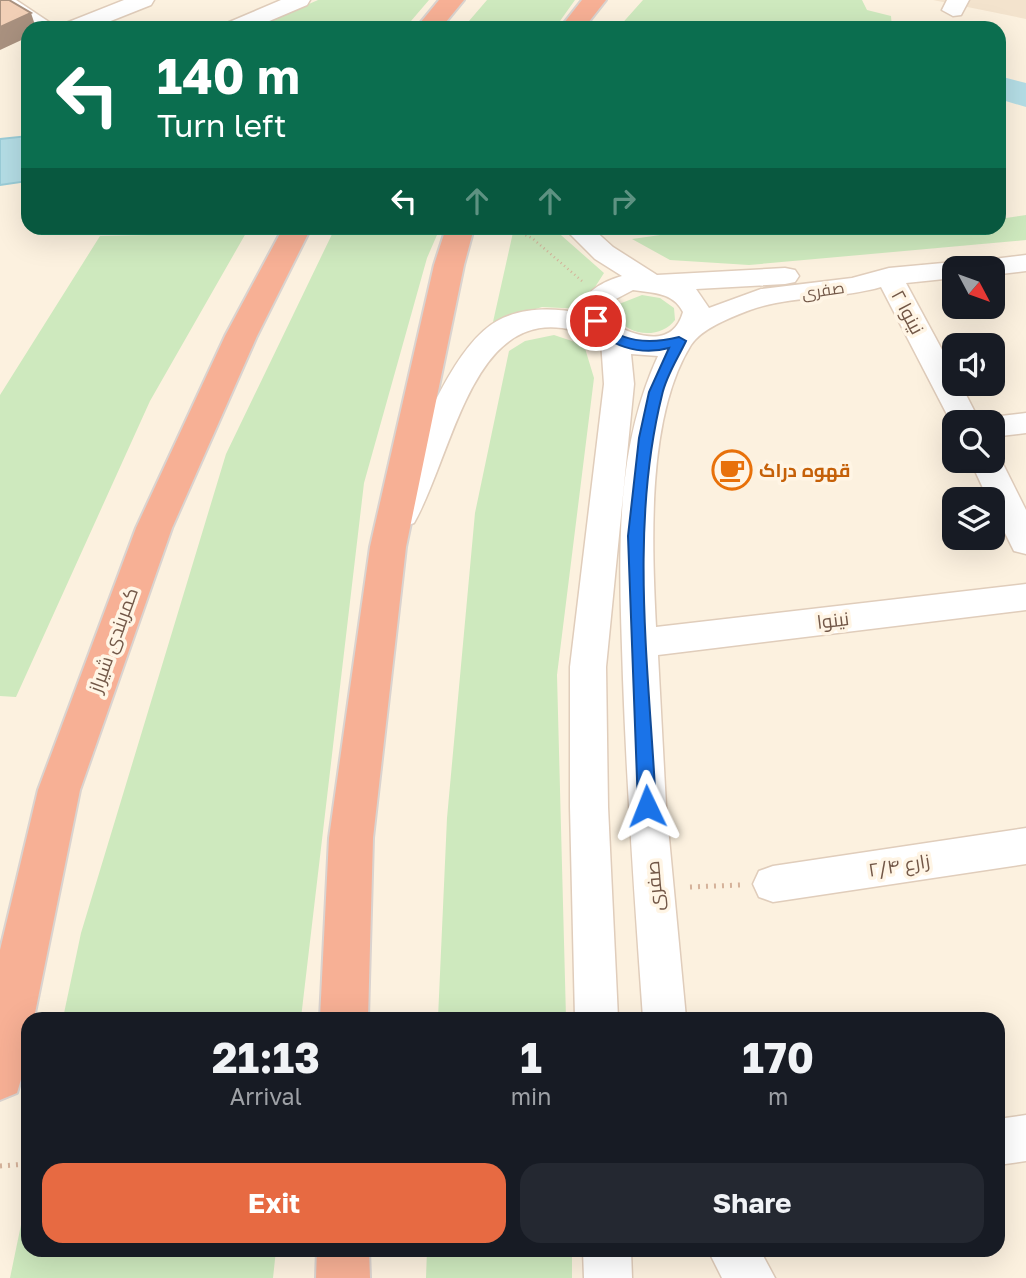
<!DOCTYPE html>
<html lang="en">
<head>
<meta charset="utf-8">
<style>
  :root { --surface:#171b24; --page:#242831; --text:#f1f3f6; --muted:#9ea1a6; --accent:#e76a42 }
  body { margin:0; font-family:"Golos Text",Cairo,sans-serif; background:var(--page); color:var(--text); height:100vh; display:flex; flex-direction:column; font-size:26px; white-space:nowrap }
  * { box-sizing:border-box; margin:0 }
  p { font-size:23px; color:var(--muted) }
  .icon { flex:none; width:38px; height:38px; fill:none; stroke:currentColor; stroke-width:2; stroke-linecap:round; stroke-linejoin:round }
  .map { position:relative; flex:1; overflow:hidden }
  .panel { position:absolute; left:21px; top:1012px; width:984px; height:245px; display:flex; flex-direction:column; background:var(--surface); border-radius:21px; box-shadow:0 7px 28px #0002 }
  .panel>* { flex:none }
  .banner { position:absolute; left:21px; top:21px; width:985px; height:214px; border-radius:21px; box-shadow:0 7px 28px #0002; background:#0b6e4f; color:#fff; overflow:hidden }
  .needle { width:46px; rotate:131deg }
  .buttons { position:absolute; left:942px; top:256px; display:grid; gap:14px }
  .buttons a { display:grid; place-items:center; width:63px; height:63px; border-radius:14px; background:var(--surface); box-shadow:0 7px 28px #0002; font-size:35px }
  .pin { position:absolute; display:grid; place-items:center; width:60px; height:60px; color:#fff; margin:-30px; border:4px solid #fff; border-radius:50%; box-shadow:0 2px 7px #0007 }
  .me { position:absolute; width:77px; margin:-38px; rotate:358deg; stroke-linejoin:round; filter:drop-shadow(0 0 5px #0008) }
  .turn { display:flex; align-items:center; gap:24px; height:147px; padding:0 21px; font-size:32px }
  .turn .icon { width:91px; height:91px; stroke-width:2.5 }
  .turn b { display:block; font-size:49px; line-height:60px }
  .lanes { display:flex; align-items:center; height:66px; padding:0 21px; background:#0003; justify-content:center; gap:35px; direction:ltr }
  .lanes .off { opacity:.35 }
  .eta { display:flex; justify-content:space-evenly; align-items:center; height:119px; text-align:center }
  .eta b { font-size:42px; font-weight:700; line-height:49px }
  .primary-button { display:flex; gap:14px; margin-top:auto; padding:14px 21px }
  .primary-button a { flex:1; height:80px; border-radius:21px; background:var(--accent); color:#fff; font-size:28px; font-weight:700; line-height:80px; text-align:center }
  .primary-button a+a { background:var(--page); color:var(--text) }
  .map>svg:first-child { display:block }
</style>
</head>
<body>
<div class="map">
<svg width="1026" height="1278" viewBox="0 0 1026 1278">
  <rect width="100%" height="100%" fill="#fcf1df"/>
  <path fill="#f3e3cd" d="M933,0H1026V19Z"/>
  <path fill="#cee9be" d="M318,0H429L405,28H254Z
    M487,0H575L555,28H463Z
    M643,0H862L867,10L891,16L892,28H618Z
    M1026,215V240L749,265L670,260L632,239L710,228H999V219Z
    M335,228H440L427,258L364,483L301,1018H63L81,933L226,454Z
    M514,228H553L604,273L581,309L542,307L493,322Z
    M246,233L150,401L16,697L0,696V395L100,236Z
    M642,295L660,298L674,308L675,320C661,339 628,337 616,316L619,304Z
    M554,335L584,345L594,378L557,675L566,1018H438L447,818L475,513L509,351L525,341Z
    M28,1191V1250H276L273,1278H10Z
    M427,1250H572V1278H426Z"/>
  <path fill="#b4dde5" stroke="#9accd7" stroke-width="2" d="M28,136V181L0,185V139Z"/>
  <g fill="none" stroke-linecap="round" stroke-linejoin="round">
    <path fill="#b4dde5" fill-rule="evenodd" d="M999,76L1026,83V107L999,99Z"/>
    <g stroke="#e0cdbb" stroke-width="3">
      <path id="minor" d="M0,0H16L58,28H32L0,9Z
        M124,0H154L151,5L93,28H63L66,23Z
        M281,0H310L307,5L253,28H224L227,23Z
        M947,0H969L961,15L953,16L942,10Z
        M564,228H592L613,247L657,275L785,268L795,270L799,276L795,282L785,284L696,289L709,308L761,289L852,278L889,268L954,262L965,267L968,262L1026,255V271L992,275V268H954V278L906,283L954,372V383H960L980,422L992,417L1026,413V433L992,437V422H954V428L881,287C840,299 788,296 750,310C732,317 702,328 691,345C646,417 652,545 656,627L1026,584V610L658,655L666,806L686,1018H643C635,905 627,793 623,679C620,571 611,458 658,356L631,354L634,384L606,667L608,807L618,1018H575L570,807V667L604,384L601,341C475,278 457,448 414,523L403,527L392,523L387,515C409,463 447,349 497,321C522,307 554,308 581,313C580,293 604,281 622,276L595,259ZM633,290C653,293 673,292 683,312C673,348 639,337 614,325L608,310L614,300Z
        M992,451L1001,460L1026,510V554L1014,551L992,507V499H988L970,460H992Z
        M1026,828V864L773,902L759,897L753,884L759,871L773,866Z
        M1026,1115V1161L998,1165V1119Z
        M583,1250H631L632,1278H584Z
        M708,1250H760L775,1278H722Z"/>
    </g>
    <g stroke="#dad3cf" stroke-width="4">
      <path id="highway" d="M439,0H464L441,28H416Z
        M582,0H606L584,28H560Z
        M283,228H311L257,336L172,528L80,790L34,1018H28V1055L17,1093L0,1100V950L38,790L136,528L225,336Z
        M446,228H474L464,265L406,547L373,838L368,1018H320L329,838L370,547L434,265Z
        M317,1250H369L370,1278H316Z"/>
    </g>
    <path stroke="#d5b29a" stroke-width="2.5" stroke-dasharray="1 3.5" stroke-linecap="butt" d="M509,228L532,238L582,281"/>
    <path stroke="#d5b29a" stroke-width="5" stroke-dasharray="2 6" stroke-linecap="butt" d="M690,887L740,885
      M0,1166L28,1164"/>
    <use href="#minor" fill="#fff" fill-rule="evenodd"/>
    <use href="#highway" fill="#f7b095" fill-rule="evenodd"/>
  </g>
  <path fill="#a9917f" d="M31,13L36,28H28V37L0,50V27Z"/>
  <path fill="#f1cfb6" stroke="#a9917f" stroke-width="2" d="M0,0H9L31,13L0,27Z"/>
  <path fill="#1a73e8" stroke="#114b97" stroke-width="2" d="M591,318H600C618,344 651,344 679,337L686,341C678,358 666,376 662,395C629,528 649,670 656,806L647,814L638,806L628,536L639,438L649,392L669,348C640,356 606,346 589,321Z"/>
  <defs>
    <g id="cafe-ring" transform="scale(2.0125)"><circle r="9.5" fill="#fff5e5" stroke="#e8710a" stroke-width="1.5"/><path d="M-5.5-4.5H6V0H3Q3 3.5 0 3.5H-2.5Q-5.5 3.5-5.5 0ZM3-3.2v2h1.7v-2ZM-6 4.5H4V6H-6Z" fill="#e8710a"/></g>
  </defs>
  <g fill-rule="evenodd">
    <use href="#cafe-ring" x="732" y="470"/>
  </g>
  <g text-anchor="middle" stroke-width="7" stroke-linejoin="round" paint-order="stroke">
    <g font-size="16" fill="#725747" stroke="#fff5e5">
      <text transform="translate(823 290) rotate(-8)" y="6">صفری</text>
    </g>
    <g font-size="19" fill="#725747" stroke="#fff5e5">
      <text transform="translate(908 312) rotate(62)" y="7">۲ نینوا</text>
      <text transform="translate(833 620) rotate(-7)" y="7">نینوا</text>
      <text transform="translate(113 640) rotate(-70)" y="7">کمربندی شیراز</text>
      <text transform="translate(899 865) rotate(-9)" y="7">۲/۴ زارع</text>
      <text transform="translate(654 886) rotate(-95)" y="7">صفری</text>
    </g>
    <g font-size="19" font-weight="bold" fill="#c56008" stroke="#fff5e5" text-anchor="start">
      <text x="759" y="477">قهوه دراک</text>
    </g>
  </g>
</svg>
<div class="buttons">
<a><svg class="needle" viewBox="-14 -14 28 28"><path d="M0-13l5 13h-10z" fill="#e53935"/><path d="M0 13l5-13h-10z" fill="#9ea1a6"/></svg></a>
<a><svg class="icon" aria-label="sound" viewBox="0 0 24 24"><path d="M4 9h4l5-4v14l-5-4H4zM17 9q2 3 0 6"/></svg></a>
<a><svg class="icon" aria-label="search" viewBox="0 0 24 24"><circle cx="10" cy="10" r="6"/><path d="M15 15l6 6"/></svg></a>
<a><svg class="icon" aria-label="layers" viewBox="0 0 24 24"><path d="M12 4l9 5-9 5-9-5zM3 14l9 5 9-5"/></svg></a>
</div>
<div class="pin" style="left:596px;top:321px;background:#d93025"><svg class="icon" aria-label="arrive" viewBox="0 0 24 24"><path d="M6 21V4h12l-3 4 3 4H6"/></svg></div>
<svg class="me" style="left:647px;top:806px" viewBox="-20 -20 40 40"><path d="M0-17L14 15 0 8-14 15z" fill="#1a73e8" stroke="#fff" stroke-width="4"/></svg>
<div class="banner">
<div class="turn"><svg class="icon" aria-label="left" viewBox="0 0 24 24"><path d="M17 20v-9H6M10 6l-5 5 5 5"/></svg><div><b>140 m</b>Turn left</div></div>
<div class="lanes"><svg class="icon" aria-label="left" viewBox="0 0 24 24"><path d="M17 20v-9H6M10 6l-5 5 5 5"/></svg><svg class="icon off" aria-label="ahead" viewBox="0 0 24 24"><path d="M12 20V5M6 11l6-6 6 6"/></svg><svg class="icon off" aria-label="ahead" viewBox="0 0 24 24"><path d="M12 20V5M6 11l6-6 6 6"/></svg><svg class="icon off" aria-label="right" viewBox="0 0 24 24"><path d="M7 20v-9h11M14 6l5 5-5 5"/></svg></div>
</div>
<section class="panel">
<div class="eta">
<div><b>21:13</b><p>Arrival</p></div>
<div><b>1</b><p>min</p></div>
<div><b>170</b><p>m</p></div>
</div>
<div class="primary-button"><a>Exit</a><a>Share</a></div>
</section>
</div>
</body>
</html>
